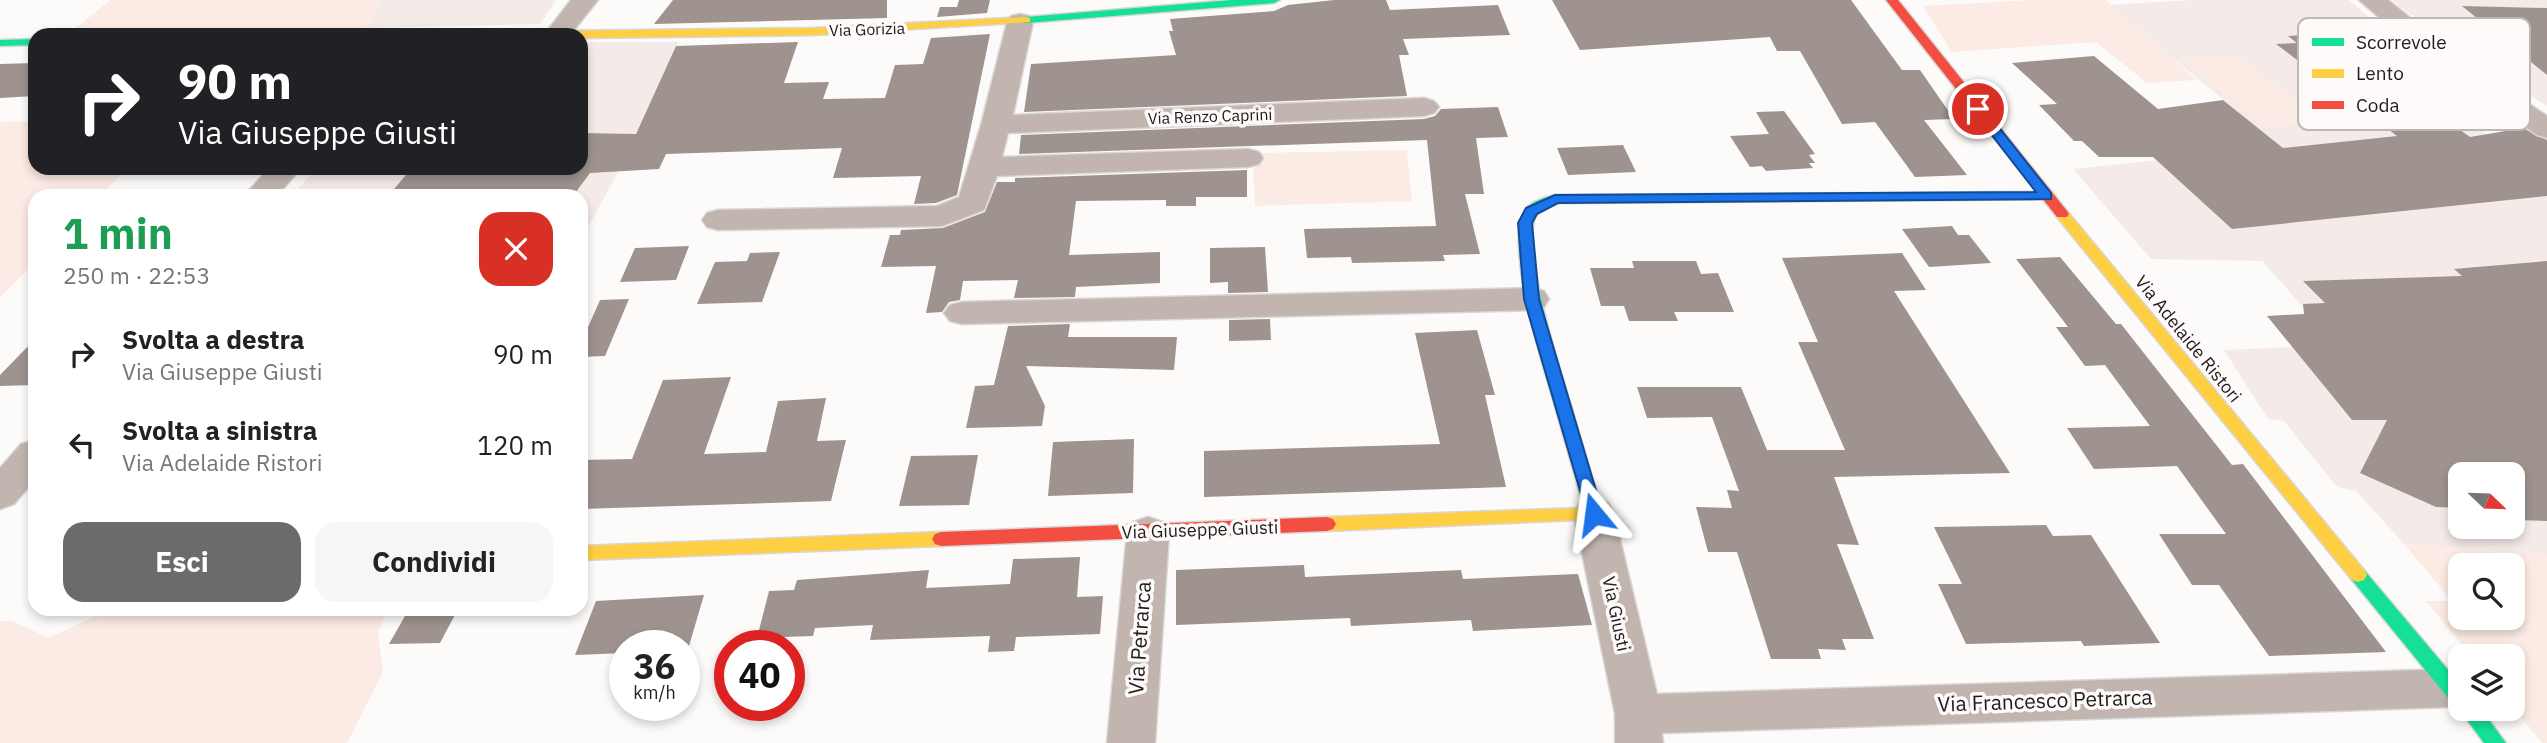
<!DOCTYPE html>
<html lang="it">
<head>
<meta charset="utf-8">
<style>
  :root { --surface:#fff; --page:#f6f6f6; --text:#222; --muted:#767676; --accent:#6d6b6a }
  body { margin:0; font-family:"IBM Plex Sans",sans-serif; background:var(--page); color:var(--text); height:100vh; display:flex; flex-direction:column; font-size:26px; white-space:nowrap }
  * { box-sizing:border-box; margin:0 }
  p { font-size:23px; color:var(--muted) }
  .icon { flex:none; width:38px; height:38px; fill:none; stroke:currentColor; stroke-width:2; stroke-linecap:round; stroke-linejoin:round }
  .map { position:relative; flex:1; overflow:hidden }
  .panel { position:absolute; left:28px; top:189px; width:560px; height:427px; display:flex; flex-direction:column; background:var(--surface); border-radius:21px; box-shadow:0 4px 10px #0003 }
  .panel>* { flex:none }
  .banner { position:absolute; left:28px; top:28px; width:560px; height:147px; border-radius:21px; box-shadow:0 4px 10px #0003; background:#202124; color:#fff; overflow:hidden }
  .needle { width:46px; rotate:113deg }
  .buttons { position:absolute; left:2448px; top:462px; display:grid; gap:14px }
  .buttons a { display:grid; place-items:center; width:77px; height:77px; border-radius:14px; background:var(--surface); box-shadow:0 4px 10px #0003; font-size:35px }
  .speed { position:absolute; left:609px; top:630px; display:flex; gap:14px; font-size:35px; font-weight:700; text-align:center }
  .speed>* { display:grid; place-content:center; width:91px; height:91px; border-radius:50%; background:var(--surface); box-shadow:0 4px 10px #0003; line-height:1 }
  .speed small { font-size:18px; font-weight:400 }
  .speed .limit { border:10px solid #d22; background:#fff; color:#111 }
  .pin { position:absolute; display:grid; place-items:center; width:60px; height:60px; color:#fff; margin:-30px; border:4px solid #fff; border-radius:50%; box-shadow:0 2px 7px #0007 }
  .me { position:absolute; width:77px; margin:-38px; rotate:344deg; stroke-linejoin:round; filter:drop-shadow(0 0 5px #0008) }
  .turn { display:flex; align-items:center; gap:24px; height:147px; padding:0 35px; font-size:32px }
  .turn .icon { width:91px; height:91px; stroke-width:2.5 }
  .turn b { display:block; font-size:49px; line-height:60px }
  .round { display:grid; place-items:center; flex:none; width:74px; height:74px; border-radius:21px; background:var(--page) }
  .headline { display:flex; align-items:center; justify-content:space-between; height:119px; padding:0 35px }
  h1 { font-size:42px; font-weight:700; line-height:52px; color:#1e9e55 }
  .cta { display:flex; gap:14px; margin-top:auto; padding:14px 35px }
  .cta a { flex:1; height:80px; border-radius:21px; background:var(--accent); color:#fff; font-size:28px; font-weight:700; line-height:80px; text-align:center }
  .cta a+a { background:var(--page); color:var(--text) }
  ul { padding:0; list-style:none }
  li { display:flex; align-items:center; gap:21px; height:91px; padding:0 35px }
  li div { flex:1 }
  li b { display:block; font-size:26px }
  li em { font-style:normal }
  .map>svg:first-child { display:block }
</style>
</head>
<body>
<div class="map">
<svg width="2547" height="743" viewBox="0 0 2547 743">
  <rect width="100%" height="100%" fill="#fdfbfa"/>
  <path fill="#f4ebe8" fill-rule="evenodd" d="M382,0H556L540,24L367,28Z
    M2193,0H2349L2461,94L2504,124L2478,127L2547,198V556L2404,544L2356,491L2337,487L2284,421L2268,419L2224,350L2337,345L2262,261L2151,259L2073,169L2282,147L2107,5ZM2460,474H2513V527H2460Z
    M2392,0H2547V106L2451,46Z
    M581,42H678L619,171L581,240V196H291L317,168H581Z"/>
  <path fill="#fcebe4" fill-rule="evenodd" d="M110,0H382L367,28L70,33Z
    M2029,0H2105L2197,80L2147,83L2096,42L1952,52L1923,6Z
    M2236,55L2325,122L2267,127L2182,60Z
    M35,121V168H127L100,196H35V262L0,297V122Z
    M1407,150L1412,201L1255,206L1253,164L1256,153Z
    M2404,544L2547,556V743H2542L2513,708V656H2471L2426,601H2452ZM2513,565V618H2460V565Z
    M235,609H389L378,633L383,672L347,743H0V621H12L49,638L93,617Z"/>
  <path fill="#9e938e" d="M673,0H887V18L654,24Z
    M959,0H990L987,13L937,17L940,7H957Z
    M1334,0H1386L1390,10L1498,5L1510,35L1403,39L1409,55H1399L1407,96L1024,112L1031,64L1176,55L1169,31H1173L1170,19L1274,11L1288,5Z
    M1552,0H1851L1902,70H1920L1954,119L1924,120L1967,175L1915,177L1875,122L1842,124L1800,51H1777L1770,37L1580,50Z
    M2462,6L2547,8V75Z
    M2341,32L2384,63L2368,64L2470,137L2523,128L2547,140V196L2232,229L2153,157H2099L2082,141H2074L2039,105L2057,104L2012,63L2094,56L2158,109L2223,100L2283,148L2397,136L2276,44L2297,43L2288,36Z
    M990,34L957,195L936,203L914,204L921,176L833,178L842,148L666,154L659,169L590,173L573,196H388L412,168H581V133L636,134L676,46L798,42L784,83L829,82L823,99L885,98L895,65L923,64L931,38Z
    M35,63V96L0,98V64Z
    M1498,107L1508,137L1476,138L1484,194H1465L1480,254L1443,255L1445,261L1352,263L1351,257L1307,258L1304,229L1436,226L1427,140L1019,154L1021,135L1424,119L1435,116L1441,109Z
    M1784,111L1815,154L1809,155L1815,163H1809L1813,168L1766,171L1762,166L1750,167L1730,136L1769,134L1756,112Z
    M1623,145L1636,172L1568,175L1557,148Z
    M1247,170V197H1196V206H1166V200L1076,201L1069,255L1160,252V283L1076,287L1075,297L1014,298L1018,280L963,281L960,300L949,302L942,312L926,313L936,266L881,267L890,235H900L901,230L943,228L985,212L997,182H1015V178Z
    M1952,226L1958,235H1969L1991,263L1929,267L1902,229Z
    M689,246L676,280L620,282L635,248Z
    M1265,247L1268,292L1228,293V282L1210,283V248Z
    M780,252L762,302L697,304L715,262L747,261L750,253Z
    M1902,253L1926,290L1894,291L2010,473L1834,477L1859,545L1837,544L1874,639H1842L1846,650L1818,649L1821,659H1771L1737,552H1708L1696,507L1732,508L1727,490L1739,491L1712,417L1647,418L1637,387H1741L1767,450H1845L1798,342H1818L1782,258Z
    M2060,257L2116,324H2121L2232,465L2243,464L2386,652L2269,656L2219,585H2192L2159,534H2226L2177,466L2094,469L2067,428L2150,426L2105,365L2085,366L2056,327H2068L2016,259Z
    M1632,261H1696L1701,274L1718,273L1734,312H1674L1678,321H1629L1624,306H1601L1590,268H1634Z
    M2547,261V521L2513,520V474H2460V508L2436,507L2360,473L2387,420H2352L2267,316L2304,314L2303,304L2325,303L2303,281L2462,276L2454,269Z
    M629,299L605,356L581,357V343L600,300Z
    M1270,319L1271,340L1229,341V320Z
    M1070,324L1068,337H1177L1174,370L1026,366L1045,406L1042,426L966,428L975,386L994,385L1008,326Z
    M1477,330L1495,395H1485L1506,487L1204,497V451L1440,444L1415,333Z
    M35,339V385L0,386V375Z
    M731,377L704,454L766,452L778,401L826,398L817,441L846,440L831,501L581,509V460L632,459L663,380Z
    M1134,439L1133,493L1048,496L1053,442Z
    M978,455L969,505L899,506L911,456Z
    M2046,525L2053,536L2091,535L2160,643L2084,646L2081,641L1966,644L1938,584H1962L1934,527Z
    M1080,557L1077,597L1103,596L1100,634L1016,637L1014,651L988,652L990,636L870,640L873,625L815,628L813,636L757,638L769,591L794,590L797,580L929,570L926,588L1010,584L1013,559Z
    M1304,565L1305,577L1461,570L1463,579L1578,574L1592,625L1473,631L1471,620L1351,626L1350,618L1176,625V570Z
    M704,595L689,646H625V653L575,655L596,601Z
    M409,609H458L440,643L389,644Z"/>
  <g fill="none" stroke-linecap="round" stroke-linejoin="round">
    <g stroke="#d9d7d7" stroke-width="3">
      <path id="street" d="M571,0H598L570,35H544Z
        M2359,0H2388L2458,56L2547,116V138L2537,135L2438,68Z
        M1020,14L1029,16L1033,22L1013,115L1424,98L1434,101L1439,107L1434,113L1424,116L1008,133L1002,157L1248,149L1259,152L1263,158L1259,164L1248,167L997,176L984,210L942,226L718,230L707,227L702,220L707,213L718,210L937,206L959,197L981,125L1007,22L1011,16Z
        M269,168H301L277,196H244Z
        M1532,288L1544,291L1549,299L1544,307L1532,310L962,324L950,321L944,313L950,305L962,302Z
        M35,440V480L14,504L0,509V468L21,444Z
        M1594,499L1608,503L1614,514L1657,694L2452,669L2460,672V704L2452,707L1662,733L1663,743H1615V714L1574,514L1580,503Z
        M1148,517L1163,522L1169,533L1155,743H1107L1127,533L1133,522Z"/>
    </g>
    <g stroke="#d9d7d7" stroke-width="3">
      <path id="fast" d="M1232,0H1280L1274,3L1026,23L1020,20L1026,17Z
        M35,39V45L0,46V40Z
        M2046,192L2053,196L2051,199L1557,203C1551,205 1542,208 1538,212C1517,237 1561,374 1571,406L1563,412L1555,406C1544,369 1502,239 1526,209C1532,201 1546,197 1555,195Z
        M2358,568L2364,570L2460,684V709H2481L2506,743H2484L2459,709L2460,706L2453,704L2352,580L2349,575L2352,570Z"/>
    </g>
    <g stroke="#d9d7d7" stroke-width="3">
      <path id="slow" d="M1026,17L1030,18V22L814,35L581,38V35H454L460,32L814,28Z
        M2062,210L2067,211L2364,570L2367,575L2364,580L2358,582L2352,580L2057,217L2055,214Z
        M1563,400L1571,406L1603,514L1600,519L1327,531L1321,529L1318,524L1321,519L1327,517L1584,508L1555,406Z
        M941,532L947,534L950,539L947,544L941,546L581,560V546Z"/>
    </g>
    <g stroke="#d9d7d7" stroke-width="3">
      <path id="jam" d="M1886,0H1898L2067,211L2069,214L2067,217H2057Z
        M1327,517L1333,519L1336,524L1333,529L1327,531L941,546L935,544L932,539L935,534L941,532Z"/>
    </g>
    <use href="#street" fill="#c2b5b0" fill-rule="evenodd"/>
    <use href="#fast" fill="#16e098" fill-rule="evenodd"/>
    <use href="#slow" fill="#ffcf43" fill-rule="evenodd"/>
    <use href="#jam" fill="#f24e42" fill-rule="evenodd"/>
  </g>
  <path fill="#1a73e8" stroke="#114b97" stroke-width="2" d="M1973,106H1982L2051,193V199L1558,203L1537,214L1532,223L1539,299L1603,514L1594,520L1588,518L1524,299L1518,223L1526,208L1555,195L2036,192L1973,111Z"/>
  <g text-anchor="middle" stroke-width="7" stroke-linejoin="round" paint-order="stroke">
    <g font-size="16" fill="#1f1d1c" stroke="#fefaf9">
      <text transform="translate(867 29) rotate(-2)" y="6">Via Gorizia</text>
      <text transform="translate(1210 116) rotate(-2)" y="6">Via Renzo Caprini</text>
    </g>
    <g font-size="18" fill="#1f1d1c" stroke="#fefaf9">
      <text transform="translate(2188 339) rotate(51)" y="6">Via Adelaide Ristori</text>
      <text transform="translate(1200 530) rotate(-2)" y="6">Via Giuseppe Giusti</text>
      <text transform="translate(1616 614) rotate(78)" y="6">Via Giusti</text>
    </g>
    <g font-size="21" fill="#1f1d1c" stroke="#fefaf9">
      <text transform="translate(1140 638) rotate(-86)" y="7">Via Petrarca</text>
      <text transform="translate(2045 701) rotate(-2)" y="7">Via Francesco Petrarca</text>
    </g>
  </g>
  <rect x="2298" y="18" width="232" height="112" rx="10" fill="#fefaf9" stroke="#bbb8b7" stroke-width="2"/>
  <rect x="2312" y="38" width="32" height="8" fill="#16e098"/>
  <rect x="2312" y="69" width="32" height="9" fill="#ffcf43"/>
  <rect x="2312" y="101" width="32" height="8" fill="#f24e42"/>
  <g font-size="19" fill="#1f1d1c">
    <text x="2356" y="49">Scorrevole</text>
    <text x="2356" y="80">Lento</text>
    <text x="2356" y="112">Coda</text>
  </g>
</svg>
<div class="buttons">
<a><svg class="needle" viewBox="-14 -14 28 28"><path d="M0-13l5 13h-10z" fill="#e53935"/><path d="M0 13l5-13h-10z" fill="#767676"/></svg></a>
<a><svg class="icon" aria-label="search" viewBox="0 0 24 24"><circle cx="10" cy="10" r="6"/><path d="M15 15l6 6"/></svg></a>
<a><svg class="icon" aria-label="layers" viewBox="0 0 24 24"><path d="M12 4l9 5-9 5-9-5zM3 14l9 5 9-5"/></svg></a>
</div>
<div class="speed"><div>36<small>km/h</small></div><div class="limit">40</div></div>
<div class="pin" style="left:1978px;top:109px;background:#d93025"><svg class="icon" aria-label="arrive" viewBox="0 0 24 24"><path d="M6 21V4h12l-3 4 3 4H6"/></svg></div>
<svg class="me" style="left:1594px;top:514px" viewBox="-20 -20 40 40"><path d="M0-17L14 15 0 8-14 15z" fill="#1a73e8" stroke="#fff" stroke-width="4"/></svg>
<div class="banner">
<div class="turn"><svg class="icon" aria-label="right" viewBox="0 0 24 24"><path d="M7 20v-9h11M14 6l5 5-5 5"/></svg><div><b>90 m</b>Via Giuseppe Giusti</div></div>
</div>
<section class="panel">
<div class="headline"><div><h1>1 min</h1><p>250 m · 22:53</p></div><a class="round" style="background:#d93025;color:#fff"><svg class="icon" aria-label="close" viewBox="0 0 24 24"><path d="M6 6l12 12M18 6L6 18"/></svg></a></div>
<ul>
<li><svg class="icon" aria-label="right" viewBox="0 0 24 24"><path d="M7 20v-9h11M14 6l5 5-5 5"/></svg><div><b>Svolta a destra</b><p>Via Giuseppe Giusti</p></div><em>90 m</em></li>
<li><svg class="icon" aria-label="left" viewBox="0 0 24 24"><path d="M17 20v-9H6M10 6l-5 5 5 5"/></svg><div><b>Svolta a sinistra</b><p>Via Adelaide Ristori</p></div><em>120 m</em></li>
</ul>
<div class="cta"><a>Esci</a><a>Condividi</a></div>
</section>
</div>
</body>
</html>
